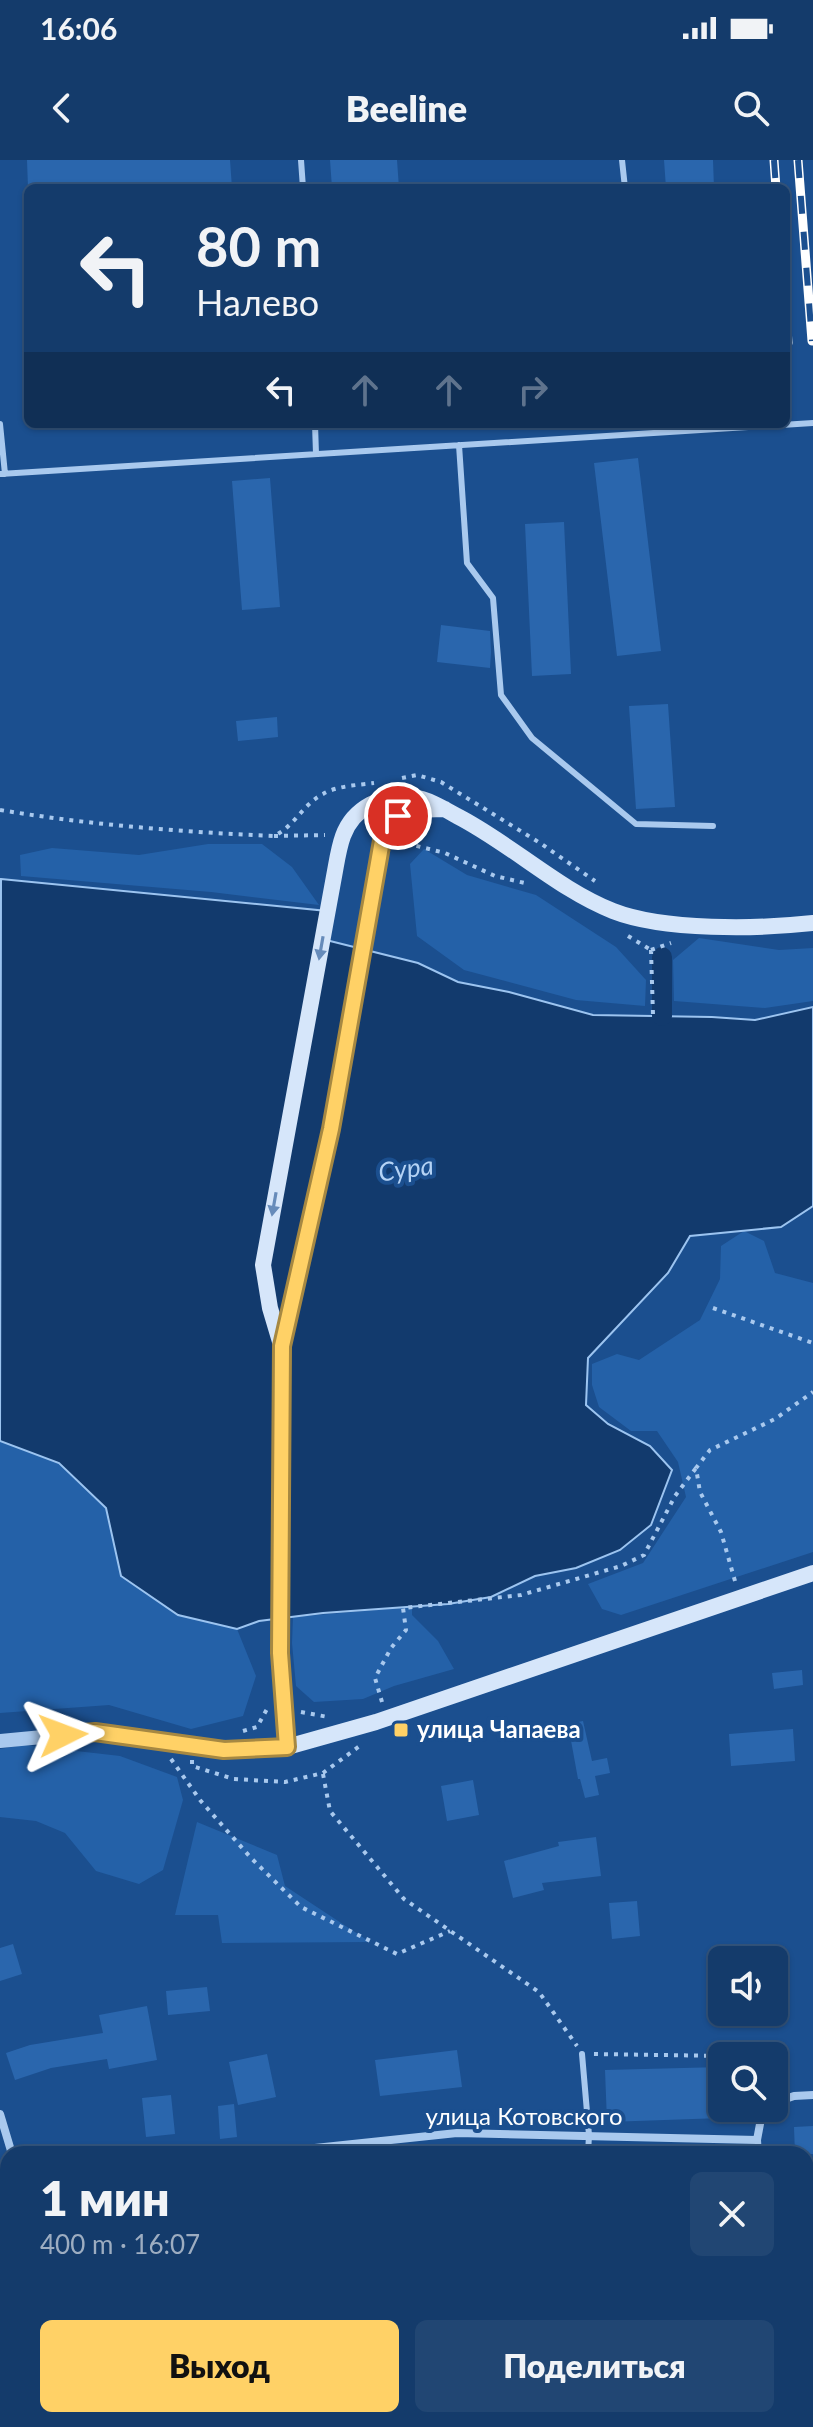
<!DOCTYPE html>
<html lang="ru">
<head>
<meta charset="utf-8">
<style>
  :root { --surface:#143b6b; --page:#214673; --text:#f1f3f6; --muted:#9dadc1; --line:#33557e; --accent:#ffd166 }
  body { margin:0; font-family:Lato,sans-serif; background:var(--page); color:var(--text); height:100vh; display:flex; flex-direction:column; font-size:30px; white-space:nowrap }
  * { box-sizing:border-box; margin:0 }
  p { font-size:26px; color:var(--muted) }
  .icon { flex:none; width:44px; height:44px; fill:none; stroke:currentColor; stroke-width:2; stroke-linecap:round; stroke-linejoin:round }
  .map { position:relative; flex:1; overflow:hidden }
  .panel { position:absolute; left:0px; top:1986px; width:814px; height:282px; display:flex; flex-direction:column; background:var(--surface); border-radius:24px 24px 0 0; box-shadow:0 2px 6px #0004,0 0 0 2px var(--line) }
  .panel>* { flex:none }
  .guide { position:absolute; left:24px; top:24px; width:766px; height:244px; border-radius:12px; box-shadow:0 2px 6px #0004,0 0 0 2px var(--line); background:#143b6b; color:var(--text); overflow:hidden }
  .fabs { position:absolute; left:708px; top:1786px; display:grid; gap:16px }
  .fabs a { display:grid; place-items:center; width:80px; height:80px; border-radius:12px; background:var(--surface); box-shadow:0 2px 6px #0004,0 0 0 2px var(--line); font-size:40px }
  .pin { position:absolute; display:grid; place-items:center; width:68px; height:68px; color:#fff; margin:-34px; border:4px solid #fff; border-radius:50%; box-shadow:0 2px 8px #0007 }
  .me { position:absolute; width:88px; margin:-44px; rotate:87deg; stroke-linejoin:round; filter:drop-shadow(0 0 6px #0008) }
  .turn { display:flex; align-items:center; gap:28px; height:168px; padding:0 40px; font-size:36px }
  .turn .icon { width:104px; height:104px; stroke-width:2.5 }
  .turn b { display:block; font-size:56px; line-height:68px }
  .lanes { display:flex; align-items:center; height:76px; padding:0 40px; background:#0003; justify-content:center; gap:40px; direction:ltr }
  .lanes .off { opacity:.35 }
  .round { display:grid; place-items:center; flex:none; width:84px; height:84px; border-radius:12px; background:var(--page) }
  .head { display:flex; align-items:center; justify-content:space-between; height:136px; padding:0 40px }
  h1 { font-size:48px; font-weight:800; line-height:60px }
  .primary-button { display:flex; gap:16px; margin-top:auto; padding:16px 40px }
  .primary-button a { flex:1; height:92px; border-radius:12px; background:var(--accent); color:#111; font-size:32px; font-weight:800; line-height:92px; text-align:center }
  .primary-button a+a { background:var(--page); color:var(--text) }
  .status { display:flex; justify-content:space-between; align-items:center; height:56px; padding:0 40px; background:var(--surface); direction:ltr }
  .status svg { height:22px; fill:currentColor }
  header { display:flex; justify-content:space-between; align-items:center; height:104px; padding:0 40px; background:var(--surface); font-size:36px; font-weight:800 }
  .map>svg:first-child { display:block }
</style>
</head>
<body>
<div class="status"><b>16:06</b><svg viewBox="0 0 49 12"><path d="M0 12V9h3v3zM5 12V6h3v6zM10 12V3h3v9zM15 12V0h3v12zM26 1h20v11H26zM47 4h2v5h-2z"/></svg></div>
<header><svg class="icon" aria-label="back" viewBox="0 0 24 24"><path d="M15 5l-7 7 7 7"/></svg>Beeline<svg class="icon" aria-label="search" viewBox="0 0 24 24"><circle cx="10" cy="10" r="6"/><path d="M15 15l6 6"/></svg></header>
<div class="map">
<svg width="813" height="2267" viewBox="0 0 813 2267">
  <rect width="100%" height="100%" fill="#1b4f8f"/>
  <path fill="#2461a8" d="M208,684H262L292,707L319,745L211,732L21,716L20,695L52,688L139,695Z
    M424,689L467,715L536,735L616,787L646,820L645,846L576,840L464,810L417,776L410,704Z
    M699,778L779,790L813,788V841L765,848L674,841L673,800Z
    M744,1071L764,1081L775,1113L813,1123V1392L621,1455L602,1449L588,1424L643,1403L686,1337L678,1302L657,1271H631L599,1247L592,1225V1204L617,1194L639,1200L700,1160L720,1119L721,1086Z
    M0,1281L59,1303L106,1348L178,1455L237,1469L256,1516L243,1556L191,1569L109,1545L0,1553Z
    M412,1447V1455L438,1481L454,1509L394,1526L363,1539L314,1542L296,1526L292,1483L293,1457Z
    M24,1585L120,1596L177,1617L183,1640L163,1710L139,1724L96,1711L65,1673L36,1661L0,1657V1589Z
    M197,1662L277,1695L285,1726L370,1782L222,1783L218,1755H175Z"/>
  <path fill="#123a6d" stroke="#9cc4f0" stroke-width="2" d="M1,719L327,751L322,779L418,803L458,822L509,832L593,855L712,857L755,860L813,847V1046L781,1067L690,1076L668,1113L588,1198L586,1245L608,1264L650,1286L672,1310L651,1365L620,1390L576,1408L535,1416L491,1437L448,1444L323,1453L259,1461L237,1469L178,1455L121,1416L106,1348L59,1303L0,1281Z"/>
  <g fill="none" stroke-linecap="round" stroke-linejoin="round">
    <path stroke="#123a6d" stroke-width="20" d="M662,797V856"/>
  </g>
  <path fill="#2a66ad" d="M27,0H230L232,28H28Z
    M330,0H397L399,28H332Z
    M664,0H713L714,28H666Z
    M638,298L661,491L617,496L594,303Z
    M270,318L280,447L242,450L232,321Z
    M564,362L571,514L532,516L525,364Z
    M441,465L490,471L491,492L490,508L437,502Z
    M668,544L675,647L636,649L629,546Z
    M277,557L278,577L238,581L236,561Z
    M802,1510L803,1525L774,1529L772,1513Z
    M583,1561L592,1601L607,1598L610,1613L595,1616L599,1635L585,1638L580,1619H578L568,1564Z
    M793,1569L795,1601L731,1606L729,1574Z
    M473,1620L479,1655L447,1661L441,1626Z
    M596,1677L601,1716L542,1723L544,1730L513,1738L504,1701L559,1686L558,1682Z
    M637,1741L640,1776L612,1779L609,1743Z
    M13,1784L22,1814L0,1821V1788Z
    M207,1827L210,1851L168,1855L166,1831Z
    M147,1846L157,1900L109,1909L107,1899L51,1908L15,1920L6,1893L30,1885L103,1873L99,1855Z
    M457,1890L462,1927L380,1936L375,1900Z
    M267,1894L276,1937L238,1945L229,1902Z
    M722,1907V1958L607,1962L605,1910Z
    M171,1935L175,1974L146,1977L142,1938Z
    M234,1944L237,1977L220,1979L218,1946Z
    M813,1966V1994H795L794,1967Z"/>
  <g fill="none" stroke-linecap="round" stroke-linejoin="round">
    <path stroke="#a9c9ee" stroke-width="4" stroke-dasharray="4 6" stroke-linecap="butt" d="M402,618L417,615L441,622L540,683L595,721
      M0,650C91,665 182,672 274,676C295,666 303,644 323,634C336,626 358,625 374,623
      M274,676L325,675
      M397,681L445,693L495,716L529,724
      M628,776L651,790
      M651,790L671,783
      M651,790L653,855
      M713,1148L813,1183
      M735,1421L721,1372L700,1332L696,1308L710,1290L775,1259L813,1232
      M382,1542L375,1518L391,1488L406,1470L403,1448L521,1435L621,1406L644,1395L675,1336L696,1308
      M301,1552L328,1557
      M243,1571L257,1567L267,1549
      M171,1599L200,1640L251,1698L301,1747L397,1794L450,1771
      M192,1600V1606L234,1619L285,1622L323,1613L361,1585
      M323,1614L330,1651L404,1739L539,1832L577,1886
      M594,1894L727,1896"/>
    <path stroke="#a9c9ee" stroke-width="6" d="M301,0L303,28
      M622,0L625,28
      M0,264L5,314
      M315,264L316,294
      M459,285L467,403L493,438L501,535L532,578L636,664L713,666
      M0,314L813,263
      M582,1894L589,1975L588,1994
      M393,2260V2267"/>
    <path stroke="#a9c9ee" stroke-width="8" d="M774,1943L794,1936L813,1935
      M0,1954L12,1994
      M757,1980L758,1994
      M258,1994L457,1973L757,1980L763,1948
      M0,2041L8,2035
      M806,2096H813"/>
    <path stroke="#a9c9ee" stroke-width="14" d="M0,1581L95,1572L224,1590L287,1587"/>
    <path stroke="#d6e6fa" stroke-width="16" d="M445,649C417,650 398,647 383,675L331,969L282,1186L280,1493L287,1587L376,1562L813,1413
      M281,1185L270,1148L263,1105L335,711C337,700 339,687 343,676C353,648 383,633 412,637C428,639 443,648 457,656C510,683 559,730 613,751C664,771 758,769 813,763"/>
    <g stroke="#fff" stroke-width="9">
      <path id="rail" d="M774,0L776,28
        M798,0L812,181
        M786,154L788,183"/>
    </g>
    <use href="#rail" stroke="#1b4f8f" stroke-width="6" stroke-dasharray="18" stroke-linecap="butt"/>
  </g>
  <defs><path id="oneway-solid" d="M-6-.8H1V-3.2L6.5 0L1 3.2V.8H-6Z" transform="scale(2)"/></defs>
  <g fill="#668bba">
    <use href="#oneway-solid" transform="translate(321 788) rotate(100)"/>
    <use href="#oneway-solid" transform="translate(274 1044) rotate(100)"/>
  </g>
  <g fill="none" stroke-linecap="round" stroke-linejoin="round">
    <g stroke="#a68842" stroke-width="20">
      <path id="route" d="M63,1575L95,1572L224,1590L287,1587L280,1493L282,1186L331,969L383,675L390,662L398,656"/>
    </g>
    <use href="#route" stroke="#ffd166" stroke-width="14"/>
  </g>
  <rect fill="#ffd166" stroke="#1b4f8f" stroke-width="3" x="393" y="1562" width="16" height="16" rx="4"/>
  <g text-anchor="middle" stroke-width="8" stroke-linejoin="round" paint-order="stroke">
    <g font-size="24" font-weight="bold" fill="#fff" stroke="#1b4f8f" text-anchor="start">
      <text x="417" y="1578">улица Чапаева</text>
    </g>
    <g font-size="24" fill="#fff" stroke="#1b4f8f">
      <text x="524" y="1965">улица Котовского</text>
    </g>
    <g font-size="26" font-style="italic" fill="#b5d3f5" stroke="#1b4f8f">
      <text transform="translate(406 1009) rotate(-8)" y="9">Сура</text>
    </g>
  </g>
</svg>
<div class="fabs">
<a><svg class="icon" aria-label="sound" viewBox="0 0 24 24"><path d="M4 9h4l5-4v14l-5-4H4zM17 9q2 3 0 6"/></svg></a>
<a><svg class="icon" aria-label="search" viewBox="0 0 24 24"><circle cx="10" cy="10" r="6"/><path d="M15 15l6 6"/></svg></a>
</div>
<div class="pin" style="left:398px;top:656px;background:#d93025"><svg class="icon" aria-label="arrive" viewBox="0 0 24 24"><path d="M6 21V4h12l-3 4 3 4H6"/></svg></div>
<svg class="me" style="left:63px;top:1575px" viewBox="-20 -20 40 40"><path d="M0-17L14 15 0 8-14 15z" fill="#ffd166" stroke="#fff" stroke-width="4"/></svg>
<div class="guide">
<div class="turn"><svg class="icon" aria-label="left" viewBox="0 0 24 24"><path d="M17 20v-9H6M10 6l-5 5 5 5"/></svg><div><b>80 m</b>Налево</div></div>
<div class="lanes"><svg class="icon" aria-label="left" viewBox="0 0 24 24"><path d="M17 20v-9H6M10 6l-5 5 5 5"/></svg><svg class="icon off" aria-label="ahead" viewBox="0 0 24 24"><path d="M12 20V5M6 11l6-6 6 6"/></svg><svg class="icon off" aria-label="ahead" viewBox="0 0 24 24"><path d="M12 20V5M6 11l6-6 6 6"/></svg><svg class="icon off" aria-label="right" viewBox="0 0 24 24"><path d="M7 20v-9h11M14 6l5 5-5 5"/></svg></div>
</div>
<section class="panel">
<div class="head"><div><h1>1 мин</h1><p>400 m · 16:07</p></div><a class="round"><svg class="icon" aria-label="close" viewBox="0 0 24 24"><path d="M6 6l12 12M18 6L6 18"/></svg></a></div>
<div class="primary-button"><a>Выход</a><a>Поделиться</a></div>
</section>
</div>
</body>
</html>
